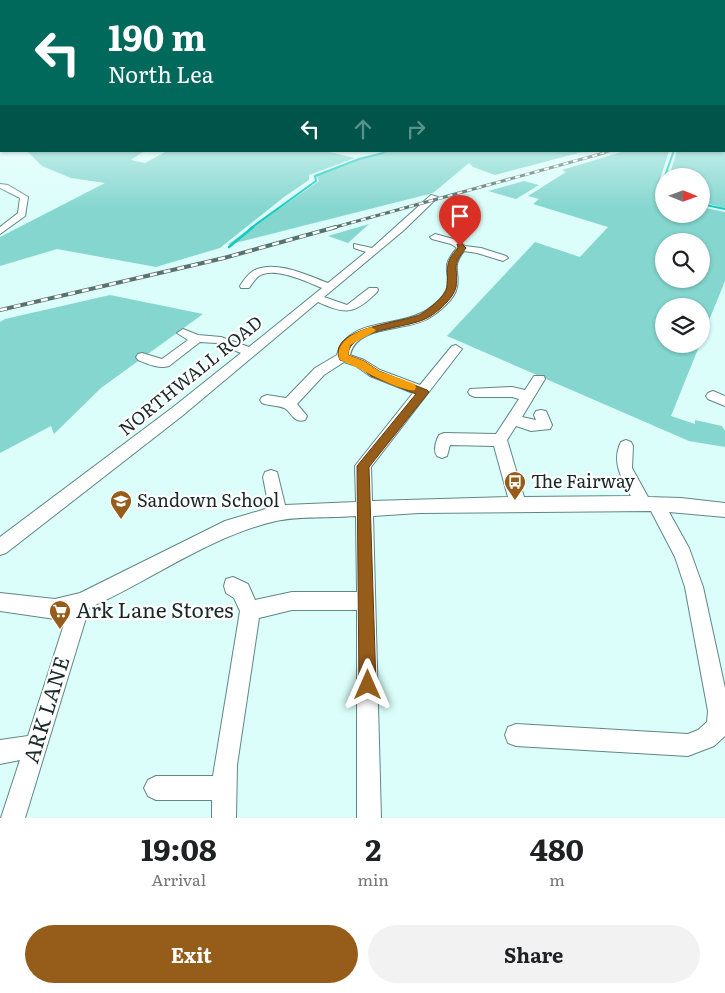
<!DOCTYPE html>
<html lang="en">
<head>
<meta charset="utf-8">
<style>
  :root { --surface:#fff; --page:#f2f2f2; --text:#202124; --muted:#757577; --accent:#965c1a }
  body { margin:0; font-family:Literata,serif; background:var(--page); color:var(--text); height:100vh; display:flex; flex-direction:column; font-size:19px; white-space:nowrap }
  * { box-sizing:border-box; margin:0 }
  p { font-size:16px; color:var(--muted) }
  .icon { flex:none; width:28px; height:28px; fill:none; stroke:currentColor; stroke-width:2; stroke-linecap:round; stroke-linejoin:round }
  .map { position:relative; height:818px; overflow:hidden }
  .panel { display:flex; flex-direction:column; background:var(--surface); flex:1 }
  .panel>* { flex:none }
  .top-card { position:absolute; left:0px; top:0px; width:725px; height:152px; box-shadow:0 1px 4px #0004; background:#00695c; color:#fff; overflow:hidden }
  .needle { width:32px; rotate:91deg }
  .buttons { position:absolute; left:655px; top:168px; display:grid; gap:10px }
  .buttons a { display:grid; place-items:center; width:55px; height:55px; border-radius:50%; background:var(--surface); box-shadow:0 1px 4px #0004; font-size:25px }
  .pin { position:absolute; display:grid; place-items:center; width:42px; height:42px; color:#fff; margin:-51px -21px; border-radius:50% 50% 50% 0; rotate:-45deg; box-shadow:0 0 5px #0007 }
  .pin .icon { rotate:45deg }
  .me { position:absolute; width:55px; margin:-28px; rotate:0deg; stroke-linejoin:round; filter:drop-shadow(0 0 4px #0008) }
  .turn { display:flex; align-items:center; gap:18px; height:105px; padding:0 25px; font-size:22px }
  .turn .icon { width:65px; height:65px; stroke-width:2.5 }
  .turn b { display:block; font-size:35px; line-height:42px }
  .lanes { display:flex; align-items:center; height:48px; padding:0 25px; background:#0003; justify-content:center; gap:25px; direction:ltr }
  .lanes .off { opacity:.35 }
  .eta { display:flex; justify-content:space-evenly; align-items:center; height:85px; text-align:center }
  .eta b { font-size:30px; font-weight:700; line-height:35px }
  .button { display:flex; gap:10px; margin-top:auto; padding:10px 25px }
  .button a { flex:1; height:58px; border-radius:30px; background:var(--accent); color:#fff; font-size:20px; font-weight:700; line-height:58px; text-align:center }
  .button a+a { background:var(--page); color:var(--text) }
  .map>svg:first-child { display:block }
</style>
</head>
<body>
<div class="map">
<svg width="725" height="818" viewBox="0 0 725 818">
  <rect width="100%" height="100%" fill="#dbfefa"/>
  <path fill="#84d6cf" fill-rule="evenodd" d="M724,124H725V208L701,202V176H669L677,151H724Z
    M27,151H144L131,160L145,163L167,151H325L355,158L309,175V180L284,197L220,248L156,267L57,249L0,266V237L105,183L71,178L42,166Z
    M389,151H586L495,175L473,167L469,163L433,193L227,245L319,181L317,176L355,160Z
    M625,151H669L657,189L664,194V214H701V207L725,212V281L701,340V306H664V344H700L671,416L695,424V420L722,426L725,431V447L689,441L447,336L535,242L580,257L608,227L533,204L539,199L528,196L566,172L562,170ZM664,241H701V279H664Z
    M524,181L539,185L516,199L488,191Z
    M369,224L348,243L328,236Z
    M110,295L203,314L101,388L54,434L51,426L0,453V322L5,319Z"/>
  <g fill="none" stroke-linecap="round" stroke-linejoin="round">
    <path stroke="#13c9c0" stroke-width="1" d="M378,154L389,151
      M673,154L674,151"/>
    <path stroke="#13c9c0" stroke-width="2" d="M665,176L673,153
      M664,179L661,189L664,191
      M701,204L725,209
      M251,228L316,181L315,176L359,159L383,153"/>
    <path stroke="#13c9c0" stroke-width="2.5" d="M229,247L253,227"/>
    <g stroke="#5f8783" stroke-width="2">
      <path id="minor" d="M0,123H1V127H0Z
        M0,184L8,185L28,197L25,216L0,234V227L18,213L20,198L0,188Z
        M431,195L438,197L404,230L324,297L347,305L369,288H377L378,290L377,292C355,314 346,315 318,302L182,416L6,553L0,555V537L172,408L241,353L216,343L200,342L169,366C158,369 148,364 138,360L136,357L138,354L142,353L162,359L188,340L177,333L183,329L198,335L221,337L249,347L322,288C307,282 274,266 259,276C255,279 252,284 249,288H241L240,286C243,281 247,275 253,271C274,259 307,275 328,283L366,252L354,248V244L372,248Z
        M435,234L457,240L465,246L481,248L506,256L508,258L503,261L477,253L464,251C451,267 460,271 457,287C455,299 439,312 429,318C407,332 357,324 350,355L364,360L380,370L420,385L452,346L456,345L462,349L371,467L372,501L508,497L494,446L450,445L447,456L442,458L437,456C433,450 436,441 439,435L444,433L496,434L519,399L512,397H475L470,395L468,392L470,389L512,387L525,390L534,376H544L545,379L522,417L536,420L534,415L536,411L541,410L546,411L552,425L550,429L531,431L516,426L507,440L524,497L631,496C622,479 611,462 621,442L626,440L631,442L633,446L632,468L648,497L681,498L725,503V517L669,512L689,548L703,587L725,688V736L714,746L688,756L516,746L508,743L505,735L508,727L516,724L688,734L698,730L707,722L708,711L685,587L675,557L651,511L419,513L373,516L381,818H357V610H292L259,618L237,765L236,818H212V800H156L148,796L144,788L148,780L156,776H213L240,611L234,598L226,593L224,586L226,579L233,577L248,584L255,600L292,592H357L356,516C333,518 297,516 276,521C208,537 152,580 89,608L25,818H1L20,760L0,764V740L28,736L67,615L55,619L0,611V593L55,599L80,593L225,521L269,508L263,477L265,472L271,470L277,472L285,505L356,502L355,466L358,462L413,393L370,376L356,366L344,362L324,375L297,404L307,416L305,420C294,423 293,415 286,409C280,405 269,406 262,403L260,400L262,397L267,395L286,398L315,368L337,355C347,319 393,327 419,314C429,310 444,298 447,288C451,269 439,269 457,248L451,244L432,239L430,237Z
        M713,391L725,396V406L708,399L706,396L708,393Z"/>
    </g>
    <use href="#minor" fill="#fff" fill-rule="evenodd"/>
    <g stroke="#5a726f" stroke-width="2">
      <path id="rail-far2" d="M600,154L610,151"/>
    </g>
    <g stroke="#5a726f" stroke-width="3">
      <path id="rail-far1" d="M332,228L604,153"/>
    </g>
    <g stroke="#5a726f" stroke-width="4">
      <path id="rail" d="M0,310L224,258L336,227"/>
    </g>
    <use href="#rail-far2" stroke="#fff" stroke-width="1" stroke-dasharray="4.5" stroke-linecap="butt"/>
    <use href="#rail-far1" stroke="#fff" stroke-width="2" stroke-dasharray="5" stroke-linecap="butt"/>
    <use href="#rail" stroke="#fff" stroke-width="2.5" stroke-dasharray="7" stroke-linecap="butt"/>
  </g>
  <linearGradient id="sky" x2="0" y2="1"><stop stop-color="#53bcd8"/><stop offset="0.46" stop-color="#effffd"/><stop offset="1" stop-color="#effffd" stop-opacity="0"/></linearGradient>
  <rect width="725" height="210" fill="url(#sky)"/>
  <path fill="#965c1a" stroke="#623c11" d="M457,244H462L466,248C450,268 459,266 456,287C454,298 437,313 427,318C408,329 349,328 348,355L364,361L379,371L427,390L429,392L369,467L376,685L374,691L368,694L361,691L359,685L357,466L416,394L371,376L357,365L340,360C325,327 405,323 421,314C429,309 446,296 447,287C449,268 443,264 458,248Z"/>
  <path fill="#f59e0b" d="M371,327L376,330L374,332L350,345L348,355L364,361L379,371L415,384L416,387L415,390C401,393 355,365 340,360C333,342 357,331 371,327Z"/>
  <defs>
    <g id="bus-pin" transform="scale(1.125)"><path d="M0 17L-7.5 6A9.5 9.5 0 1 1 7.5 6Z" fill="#965c1a" stroke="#fff"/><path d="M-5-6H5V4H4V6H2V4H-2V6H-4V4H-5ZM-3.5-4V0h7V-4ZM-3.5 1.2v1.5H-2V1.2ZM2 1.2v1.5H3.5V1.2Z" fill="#fff"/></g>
    <g id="school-pin" transform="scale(1.125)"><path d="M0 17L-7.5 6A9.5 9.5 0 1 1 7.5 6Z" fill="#965c1a" stroke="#fff"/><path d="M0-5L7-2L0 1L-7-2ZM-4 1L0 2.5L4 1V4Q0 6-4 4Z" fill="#fff"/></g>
    <g id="supermarket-pin" transform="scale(1.125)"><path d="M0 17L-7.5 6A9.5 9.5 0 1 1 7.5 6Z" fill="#965c1a" stroke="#fff"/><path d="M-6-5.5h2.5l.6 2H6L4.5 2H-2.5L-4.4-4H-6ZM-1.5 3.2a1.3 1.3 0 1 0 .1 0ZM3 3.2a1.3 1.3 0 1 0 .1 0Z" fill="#fff"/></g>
  </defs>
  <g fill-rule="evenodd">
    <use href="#bus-pin" x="515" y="482"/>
    <use href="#school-pin" x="121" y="501"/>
    <use href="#supermarket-pin" x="60" y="611"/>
  </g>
  <g text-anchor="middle" stroke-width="4.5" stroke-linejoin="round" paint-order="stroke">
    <g font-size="18" fill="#182927" stroke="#fff">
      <text transform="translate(191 376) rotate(-39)" y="6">NORTHWALL ROAD</text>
    </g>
    <g font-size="18" fill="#182927" stroke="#fff" text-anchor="start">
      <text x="531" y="488">The Fairway</text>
      <text x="137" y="507">Sandown School</text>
    </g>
    <g font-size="21" fill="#182927" stroke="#fff" text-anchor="start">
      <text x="76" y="618">Ark Lane Stores</text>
    </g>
    <g font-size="21" fill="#182927" stroke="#fff">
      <text transform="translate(47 710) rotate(-73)" y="7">ARK LANE</text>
    </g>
  </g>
</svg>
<div class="buttons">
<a><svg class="needle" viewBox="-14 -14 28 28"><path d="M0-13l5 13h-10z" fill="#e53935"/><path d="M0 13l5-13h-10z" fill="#757577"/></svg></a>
<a><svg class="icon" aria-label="search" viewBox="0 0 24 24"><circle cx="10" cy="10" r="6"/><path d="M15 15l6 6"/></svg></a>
<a><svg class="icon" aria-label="layers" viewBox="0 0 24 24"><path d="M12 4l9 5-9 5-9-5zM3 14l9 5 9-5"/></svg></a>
</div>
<div class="pin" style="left:460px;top:246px;background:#d93025"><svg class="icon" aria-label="arrive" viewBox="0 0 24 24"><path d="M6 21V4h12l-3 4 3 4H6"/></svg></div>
<svg class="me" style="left:368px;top:685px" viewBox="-20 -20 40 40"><path d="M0-17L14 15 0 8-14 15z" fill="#965c1a" stroke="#fff" stroke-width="4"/></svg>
<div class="top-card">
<div class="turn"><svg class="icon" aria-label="left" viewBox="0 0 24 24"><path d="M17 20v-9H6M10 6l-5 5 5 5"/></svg><div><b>190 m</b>North Lea</div></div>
<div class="lanes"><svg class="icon" aria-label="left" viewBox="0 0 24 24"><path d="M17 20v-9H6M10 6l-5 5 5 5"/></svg><svg class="icon off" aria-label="ahead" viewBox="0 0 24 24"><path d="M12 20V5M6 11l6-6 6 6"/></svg><svg class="icon off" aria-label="right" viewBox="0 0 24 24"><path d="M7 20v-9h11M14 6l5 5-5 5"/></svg></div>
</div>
</div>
<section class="panel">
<div class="eta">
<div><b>19:08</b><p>Arrival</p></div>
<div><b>2</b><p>min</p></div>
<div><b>480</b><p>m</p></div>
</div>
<div class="button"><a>Exit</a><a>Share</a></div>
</section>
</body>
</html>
